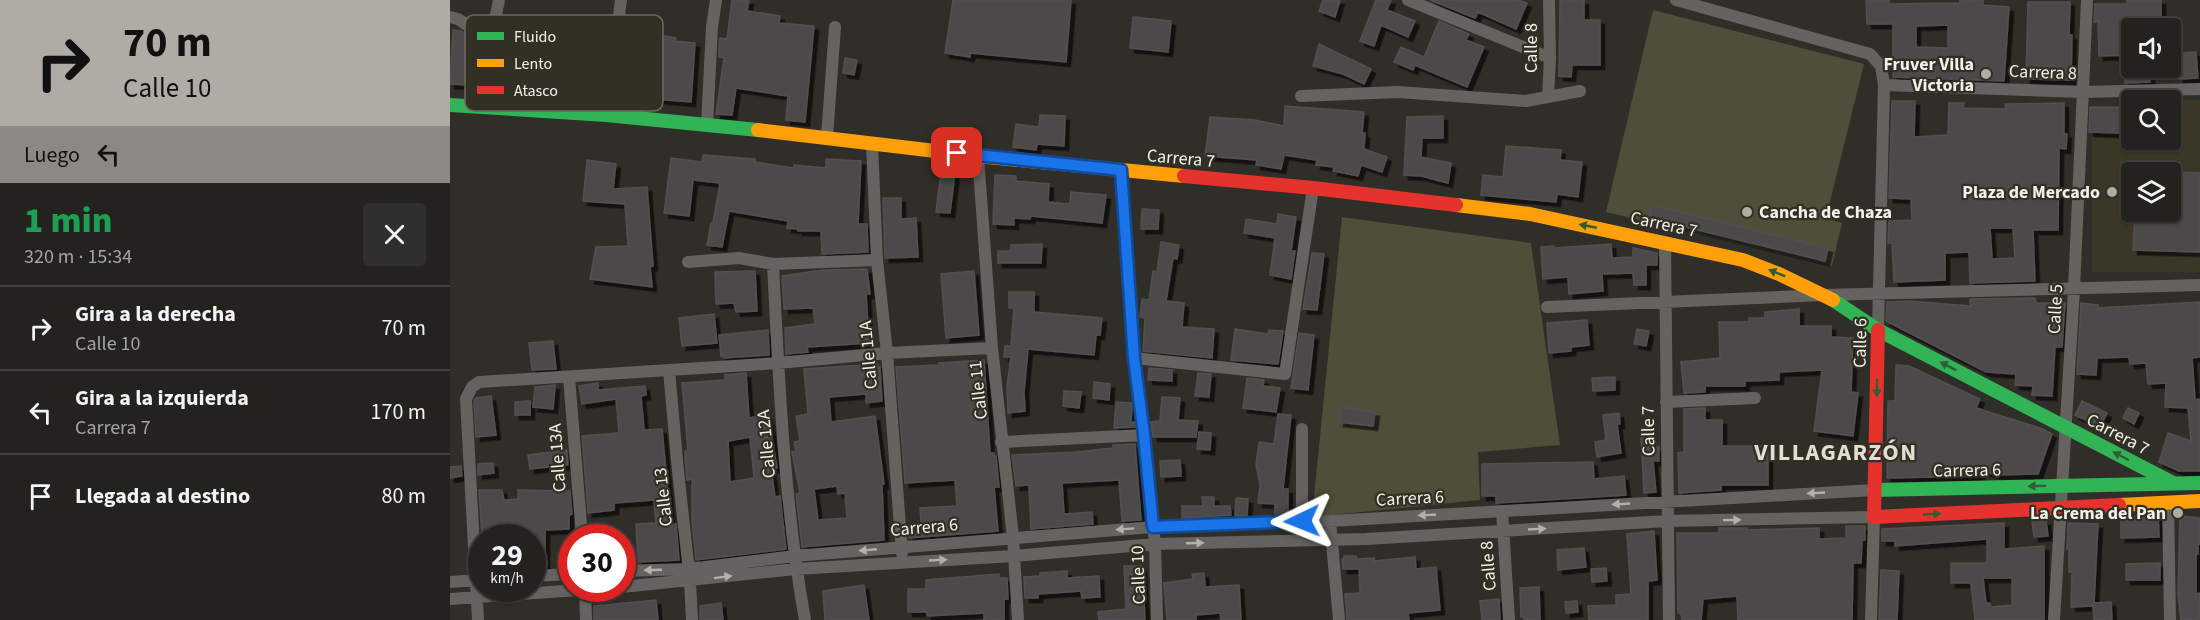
<!DOCTYPE html>
<html lang="es">
<head>
<meta charset="utf-8">
<style>
  :root { --surface:#23221e; --page:#2f2f2b; --text:#f1f3f6; --muted:#a3a4a4; --line:#403f3c }
  body { margin:0; font-family:"Source Sans 3",sans-serif; background:var(--page); color:var(--text); height:100vh; display:flex; flex-direction:column; font-size:22px; white-space:nowrap }
  * { box-sizing:border-box; margin:0 }
  p { font-size:20px; color:var(--muted) }
  .icon { flex:none; width:33px; height:33px; fill:none; stroke:currentColor; stroke-width:2; stroke-linecap:round; stroke-linejoin:round }
  .map { position:relative; flex:1; overflow:hidden }
  .sheet { display:flex; flex-direction:column; background:var(--surface); width:450px }
  .sheet>* { flex:none }
  .guide { background:#aeaca5; color:#111; overflow:hidden }
  .tools { position:absolute; left:1671px; top:18px; display:grid; gap:12px }
  .tools a { display:grid; place-items:center; width:60px; height:60px; border-radius:6px; background:var(--surface); box-shadow:0 2px 4px #0004,0 0 0 2px var(--line); font-size:30px }
  .speed { position:absolute; left:18px; top:524px; display:flex; gap:12px; font-size:30px; font-weight:700; text-align:center }
  .speed>* { display:grid; place-content:center; width:78px; height:78px; border-radius:50%; background:var(--surface); box-shadow:0 2px 4px #0004,0 0 0 2px var(--line); line-height:1 }
  .speed small { font-size:15px; font-weight:400 }
  .speed .limit { border:9px solid #d22; background:#fff; color:#111 }
  .pin { position:absolute; display:grid; place-items:center; width:51px; height:51px; color:#fff; margin:-26px; border-radius:12px; box-shadow:0 3px 9px #0006 }
  .me { position:absolute; width:66px; margin:-33px; rotate:268deg; stroke-linejoin:round; filter:drop-shadow(0 0 4px #0008) }
  .turn { display:flex; align-items:center; gap:21px; height:126px; padding:0 24px; font-size:27px }
  .turn .icon { width:78px; height:78px; stroke-width:2.5 }
  .turn b { display:block; font-size:42px; line-height:51px }
  .then { display:flex; align-items:center; height:57px; padding:0 24px; background:#0003; gap:12px; font-size:22px }
  .round { display:grid; place-items:center; flex:none; width:63px; height:63px; border-radius:6px; background:var(--page) }
  .overview { display:flex; align-items:center; justify-content:space-between; height:102px; padding:0 24px }
  h1 { font-size:36px; font-weight:800; line-height:45px; color:#1e9e55 }
  ul { padding:0; list-style:none }
  li { display:flex; align-items:center; gap:18px; height:84px; padding:0 24px; border-top:2px solid var(--line) }
  li div { flex:1 }
  li b { display:block; font-size:22px }
  li em { font-style:normal }
  main { display:flex; flex:1; min-height:0 }
  .map>svg:first-child { display:block }
</style>
</head>
<body>
<main>
<section class="sheet">
<div class="guide">
<div class="turn"><svg class="icon" aria-label="right" viewBox="0 0 24 24"><path d="M7 20v-9h11M14 6l5 5-5 5"/></svg><div><b>70 m</b>Calle 10</div></div>
<div class="then">Luego<svg class="icon" aria-label="left" viewBox="0 0 24 24"><path d="M17 20v-9H6M10 6l-5 5 5 5"/></svg></div>
</div>
<div class="overview"><div><h1>1 min</h1><p>320 m · 15:34</p></div><a class="round"><svg class="icon" aria-label="close" viewBox="0 0 24 24"><path d="M6 6l12 12M18 6L6 18"/></svg></a></div>
<ul>
<li><svg class="icon" aria-label="right" viewBox="0 0 24 24"><path d="M7 20v-9h11M14 6l5 5-5 5"/></svg><div><b>Gira a la derecha</b><p>Calle 10</p></div><em>70 m</em></li>
<li><svg class="icon" aria-label="left" viewBox="0 0 24 24"><path d="M17 20v-9H6M10 6l-5 5 5 5"/></svg><div><b>Gira a la izquierda</b><p>Carrera 7</p></div><em>170 m</em></li>
<li><svg class="icon" aria-label="arrive" viewBox="0 0 24 24"><path d="M6 21V4h12l-3 4 3 4H6"/></svg><div><b>Llegada al destino</b></div><em>80 m</em></li>
</ul>
</section>
<div class="map">
<svg width="1750" height="620" viewBox="0 0 1750 620">
  <defs>
    <filter id="shadow"><feDropShadow dx="4.5" dy="4.5" stdDeviation="0" flood-color="#0009"/></filter>
  </defs>
  <rect width="100%" height="100%" fill="#2f2e28"/>
  <path fill="#3a3727" fill-rule="evenodd" d="M1676,100H1750V272H1642V137H1676ZM1682,100H1720V140H1682ZM1682,172H1720V212H1682Z"/>
  <path fill="#4d4f39" d="M1203,10L1414,64L1376,218L1392,223L1382,266L1156,212Z
    M892,217L1081,243L1110,445L1028,452L1030,500L862,517Z"/>
  <path fill="#4c4a4a" stroke="#525050" stroke-width="1.5" fill-rule="evenodd" filter="url(#shadow)" d="M282,0H299L297,11L330,16L329,23L364,26L355,122L336,120L338,96L286,88L282,115L266,114L274,58L269,57V43L270,38L277,39Z
    M503,0H621L616,62L520,53V57L495,53Z
    M873,0H890L885,17L869,11Z
    M926,0H941L937,10L965,21L958,37L931,25L924,46L910,41Z
    M980,0H1068L1077,3L1066,29L1028,12L1025,18Z
    M1110,0H1134V20H1150V65H1122L1121,77L1109,76Z
    M1416,0H1439V4L1510,3V0H1533V5L1559,7L1554,81L1443,77V24H1417ZM1498,25V48L1466,47V26Z
    M1677,0H1711V17H1698V28H1682V55L1649,56L1648,22H1644L1645,4H1677Z
    M1578,2H1620L1619,35H1622L1621,80L1576,79Z
    M683,17L721,21L718,52L680,48Z
    M989,21L1019,34L1016,40L1034,47L1017,87L965,65L963,70L944,62L951,47L974,57Z
    M3,30L11,31L22,38L19,85L0,84Z
    M198,33L226,38L225,41L245,43L241,102L206,99L209,64L193,61Z
    M869,44L921,69L914,84L893,74L863,66Z
    M1746,52L1748,78L1729,79L1727,53Z
    M395,58L407,60L404,75L393,73Z
    M1674,68H1700V82L1675,83Z
    M1442,101H1465L1464,137L1498,135L1499,103H1514L1513,108L1556,109L1555,104L1614,103V134H1617L1616,149L1609,148L1608,230H1583L1585,281L1520,283L1519,252L1495,253V280L1444,282L1442,243H1438L1439,221L1462,220L1461,199L1439,198ZM1540,228H1563L1565,258L1542,259Z
    M835,106L914,112L912,133H915L914,149L937,157L932,172L911,165L908,176L883,171L884,167L866,165L867,160L834,155L831,169L806,165L807,160L755,156L760,117L805,120L834,126Z
    M1640,107H1670V133L1639,132Z
    M590,115L615,116L614,146L587,144L586,150L563,147L566,124L589,127Z
    M993,116V138H972L971,157L1001,163L998,183L971,176L954,175L957,117Z
    M1056,146L1111,150L1110,160L1132,162L1128,197L1107,194L1106,202L1031,195L1033,175L1053,177Z
    M253,155L305,159V162L344,168V165L376,168V159L411,161L408,224H417L418,252L372,254L371,231H348V229L337,228L338,221L279,211L272,247L257,245L261,223H263L270,183L243,180L239,216L214,213L221,158L252,162Z
    M137,160L166,164L163,189L197,187L203,266L200,267L202,287L140,279L146,247L178,246L175,204L133,201Z
    M491,171L505,173L500,213L486,212Z
    M1720,172L1750,173V252L1683,250L1685,212H1720Z
    M545,175L566,176V181L599,184L598,202L620,204L621,192L656,195L652,223L581,216L580,219L564,218V225L543,224Z
    M433,198H451V219L466,218L468,257L435,258Z
    M1202,205L1378,248L1375,261L1199,218Z
    M692,209L709,210L708,229H691Z
    M828,214L846,217L841,251H845L841,279L820,275L825,238L794,233L796,219L827,224Z
    M711,242L729,245L727,259L723,258L716,301L734,303L732,327L764,329L762,358L693,351L695,318L690,317L692,299L699,300L703,271L707,272Z
    M592,244L591,263H548V251H561V245Z
    M1161,244L1162,258L1183,257V248L1207,253V265H1196V285H1184L1183,273L1152,274L1153,291L1119,294L1118,277L1093,279L1091,247L1104,246V248Z
    M862,253L874,254L867,310L853,309Z
    M417,269L420,294H416L419,343L357,347L358,352L336,354L335,328L365,324L363,308L334,309L332,276L373,270Z
    M305,271L307,311L286,312L284,303L266,304L265,272Z
    M524,271L529,335L496,338L491,274Z
    M559,292H584V312L652,318L650,335H646L644,355L578,349L574,392L575,411L558,413L557,386L561,357H554L555,346H561L564,308H559Z
    M1585,298L1586,303H1615L1612,347H1605L1602,396L1582,395L1583,386L1565,385L1566,374L1536,372L1436,321L1437,302L1459,301L1520,306V299Z
    M1750,302V357L1742,358L1745,400L1750,399V471H1729L1709,462L1718,433L1741,441L1738,408L1715,407L1716,383L1698,384L1696,363L1680,364L1679,357L1647,358L1646,375L1627,374L1631,303L1648,305V308Z
    M1349,309V326H1381V337L1403,338L1401,392L1408,393L1403,436L1364,431L1372,370L1329,372V380L1295,381V386H1255V392L1234,393L1231,362L1270,358L1269,322H1299V318H1315V312Z
    M264,314L267,343L232,346L229,318Z
    M1137,320L1139,345L1121,347V351L1099,353L1097,323Z
    M785,329L818,334L819,330L833,331L828,364L781,360Z
    M1187,329L1199,331L1196,346L1184,344Z
    M318,330L319,355L274,358V355L271,356L269,335Z
    M849,333L864,335L858,390L841,388Z
    M103,341L106,369L82,370L79,343Z
    M534,360L540,453H544V456H546L549,487H544L548,531L459,538L458,525L471,524L470,508L507,506L505,480L455,483L446,367L489,365V363Z
    M428,364V367H430L432,401L416,403V394L379,397L381,422L425,416L434,484H432L434,540L352,547L346,494L350,493L342,452L346,451L344,442L350,441L346,416L358,414L354,369ZM387,486L388,494L395,493L397,518L368,520L364,489Z
    M1446,365L1459,366L1530,399L1526,408L1590,428L1602,434L1588,474L1546,475L1530,470V476L1437,478L1438,401H1445Z
    M699,368L722,370V381L698,380Z
    M296,373L299,418L318,415L327,468L321,469L325,497L330,496L336,549L246,560L242,521V479L237,480L235,458V451H238L232,383L275,380V375ZM300,437L304,478L280,482L278,441Z
    M748,373L761,374L759,397L745,396Z
    M1165,377V390L1143,391L1142,378Z
    M797,378L814,380L813,386L830,388L826,412L793,408Z
    M644,382L660,384L659,400L643,398Z
    M148,383V390L195,386L196,395L191,396L194,430L212,429L221,525L226,524L229,560L188,562L186,524L206,523L204,500L164,503V510L138,513L132,436L169,433L166,399L132,404L129,386Z
    M105,385L103,409L83,407L85,387Z
    M614,391L631,392L629,408L613,406Z
    M41,396L46,435L26,437L24,401L26,398Z
    M712,397L730,398L728,420L748,421L746,437H703L701,422L710,421Z
    M80,401V415H65V402Z
    M1632,401L1657,413L1650,427L1625,415Z
    M666,402L682,403L681,423L684,422L685,427L664,428Z
    M891,407L925,412L923,426L889,422Z
    M1255,408V420H1272V446H1318V485H1271V490L1229,493L1228,453L1234,452V409Z
    M1678,408L1689,413L1684,424L1673,418Z
    M1169,413L1170,424H1167L1171,453L1147,457L1145,442L1156,440L1153,415Z
    M828,414L841,415L833,489H838V514L825,515V504L808,503L810,484L806,465L809,442L824,444Z
    M749,432L761,433L760,450L747,449Z
    M1191,438H1200L1201,447H1209V461H1203L1206,492L1194,493Z
    M685,444L691,520L672,521L669,480L612,483L614,514L642,512L643,524L581,529L579,485L566,486L562,455L626,452L663,448V445Z
    M117,450L118,465L80,469L78,455Z
    M730,460L731,476L711,477L710,461Z
    M1143,462L1144,479L1174,476L1176,495L1046,503V496H1032V464Z
    M43,463L44,473L28,475V464Z
    M11,466L12,476L0,478V467Z
    M29,490H52L54,500L68,499V490L120,491L122,514L119,515V529L95,530V565H82V537H32Z
    M752,497H764V506H780L781,515L732,518V506H753Z
    M786,498L798,499L797,516L785,515Z
    M1708,515L1709,537L1671,538V517Z
    M1730,516L1750,518V544H1748V554H1746V594L1750,593V619L1731,620L1728,594Z
    M1582,521H1596L1598,536L1584,537Z
    M1554,523V549L1594,546V620H1525L1521,583H1501V563H1537V539L1445,546V541H1432V529ZM1533,578H1562V605L1541,607L1540,603H1536Z
    M1618,523L1648,524L1644,603L1661,602L1662,620H1644L1643,606L1621,607L1622,572H1619V549H1617Z
    M1396,526H1415V540H1412L1411,563H1403L1402,620H1288L1287,596L1253,599L1251,620H1232L1231,613H1228L1227,533H1269V528H1297V530L1369,528V539L1396,538Z
    M1204,531L1207,580L1198,581V620H1139L1138,606L1166,605V595L1181,594L1177,534Z
    M1134,548L1136,567L1108,570L1107,550Z
    M894,556H906L907,559L924,558V561L965,557L966,569L986,567L990,610L958,613L959,620H897L895,594L910,593L909,569H893L892,559H894Z
    M1710,563V580H1676V564Z
    M674,566H692L695,620H649L648,612L676,609Z
    M1156,568L1157,581L1142,582L1141,569Z
    M1431,570L1449,571L1447,620H1429Z
    M617,571V578L649,576L650,597L632,598L631,591L588,594V598H575L574,577L590,576V573Z
    M754,573L755,587L789,585L791,620H771L770,613L746,615V620H717L714,583L743,579L742,574Z
    M549,574V578H557L558,599H554V620H534V613L477,616V612H458V589H476V580Z
    M414,585L419,620H375L373,591Z
    M1089,587L1090,620H1074V617H1071L1070,588Z
    M1049,599L1050,620H1032L1030,601Z
    M206,600L208,620H144V606Z
    M1127,601L1128,612L1116,613L1115,602Z
    M271,603L273,620H250V606Z"/>
  <g fill="none" stroke-linecap="round" stroke-linejoin="round">
    <path stroke="#646360" stroke-width="12" d="M958,0L1100,58
      M1226,0L1420,54L1431,66L1434,85L1428,330
      M0,17L8,19L40,40
      M1434,85L1633,92L1750,89
      M851,96L948,92L1076,101L1130,91
      M1098,97L1100,58L1099,0
      M28,106L49,0
      M156,115L171,0
      M257,125L262,27L266,0
      M377,137L385,27
      M422,144L427,260L437,353L452,553
      M528,156L542,348L563,537L568,620
      M671,170L684,358L694,435L705,544L707,620
      M1215,242L1219,620
      M238,262L289,258L323,264L427,260
      M323,264C329,382 334,503 355,620
      M1097,307L1375,295L1750,285
      M684,358L835,374L863,188
      M219,370L228,471L240,581L242,620
      M119,377L132,537
      M1216,402L1305,398
      M551,442L694,435
      M1718,502L1720,620
      M1052,511L1059,620
      M852,521V429
      M880,521L889,620
      M172,571L239,569L344,556L703,527L880,521L1424,490
      M82,576L122,574
      M0,582L30,580
      M172,587L346,569L564,556L705,544L916,539L1217,521L1424,517L1421,620
      M135,588L136,620
      M0,599L156,588
      M28,620L16,399L22,387L29,382L328,363L437,353L542,348
      M1604,620L1624,289L1637,0"/>
    <path stroke="#30b455" stroke-width="14" d="M0,105L156,115L308,130
      M1383,300L1428,330L1723,483
      M1424,490L1750,483"/>
    <path stroke="#ff9f0a" stroke-width="14" d="M308,130L528,156L734,176
      M1006,205L1080,214L1293,260L1329,274L1383,300
      M1669,505L1750,501"/>
    <path stroke="#e5322d" stroke-width="14" d="M734,176L863,188L1006,205
      M1428,330L1424,517L1669,505"/>
  </g>
  <defs><path id="oneway-solid" d="M-6-.8H1V-3.2L6.5 0L1 3.2V.8H-6Z" transform="scale(1.5)"/></defs>
  <g fill="#315e36">
    <use href="#oneway-solid" transform="translate(1138 226) rotate(-169)"/>
    <use href="#oneway-solid" transform="translate(1327 273) rotate(-158)"/>
    <use href="#oneway-solid" transform="translate(1498 366) rotate(-153)"/>
    <use href="#oneway-solid" transform="translate(1427 388) rotate(91)"/>
    <use href="#oneway-solid" transform="translate(1671 456) rotate(-152)"/>
    <use href="#oneway-solid" transform="translate(1587 486) rotate(179)"/>
    <use href="#oneway-solid" transform="translate(1482 514) rotate(-3)"/>
  </g>
  <g fill="#b2b1ab">
    <use href="#oneway-solid" transform="translate(1366 493) rotate(177)"/>
    <use href="#oneway-solid" transform="translate(1171 504) rotate(177)"/>
    <use href="#oneway-solid" transform="translate(977 515) rotate(177)"/>
    <use href="#oneway-solid" transform="translate(1282 520) rotate(-1)"/>
    <use href="#oneway-solid" transform="translate(675 529) rotate(176)"/>
    <use href="#oneway-solid" transform="translate(1087 529) rotate(-3)"/>
    <use href="#oneway-solid" transform="translate(745 543) rotate(-2)"/>
    <use href="#oneway-solid" transform="translate(418 550) rotate(175)"/>
    <use href="#oneway-solid" transform="translate(488 560) rotate(-3)"/>
    <use href="#oneway-solid" transform="translate(203 570) rotate(178)"/>
    <use href="#oneway-solid" transform="translate(273 577) rotate(-7)"/>
  </g>
  <g fill="none" stroke-linecap="round" stroke-linejoin="round">
    <g stroke="#114b97" stroke-width="15">
      <path id="route" d="M507,153L671,170L684,358L694,435L703,527L852,521"/>
    </g>
    <use href="#route" stroke="#1a73e8" stroke-width="10"/>
  </g>
  <g fill="#aeaca5" stroke="#323025" stroke-width="2">
    <circle cx="1536" cy="74" r="6"/>
    <circle cx="1662" cy="192" r="6"/>
    <circle cx="1297" cy="212" r="6"/>
    <circle cx="1728" cy="513" r="6"/>
  </g>
  <g text-anchor="middle" stroke-width="4.5" stroke-linejoin="round" paint-order="stroke">
    <g font-size="18" fill="#f2f0e9" stroke="#323025">
      <text transform="translate(1081 48) rotate(-90)" y="6">Calle 8</text>
      <text transform="translate(1593 72) rotate(2)" y="6">Carrera 8</text>
      <text transform="translate(731 158) rotate(5)" y="6">Carrera 7</text>
      <text transform="translate(1214 224) rotate(12)" y="6">Carrera 7</text>
      <text transform="translate(1605 309) rotate(-87)" y="6">Calle 5</text>
      <text transform="translate(1410 343) rotate(-89)" y="6">Calle 6</text>
      <text transform="translate(418 355) rotate(-95)" y="6">Calle 11A</text>
      <text transform="translate(528 390) rotate(-96)" y="6">Calle 11</text>
      <text transform="translate(1198 431) rotate(-91)" y="6">Calle 7</text>
      <text transform="translate(1668 434) rotate(28)" y="6">Carrera 7</text>
      <text transform="translate(316 444) rotate(-95)" y="6">Calle 12A</text>
      <text transform="translate(107 458) rotate(-94)" y="6">Calle 13A</text>
      <text transform="translate(1517 470) rotate(-1)" y="6">Carrera 6</text>
      <text transform="translate(213 497) rotate(-96)" y="6">Calle 13</text>
      <text transform="translate(960 498) rotate(-3)" y="6">Carrera 6</text>
      <text transform="translate(474 527) rotate(-5)" y="6">Carrera 6</text>
      <text transform="translate(1038 566) rotate(-94)" y="6">Calle 8</text>
      <text transform="translate(688 575) rotate(-92)" y="6">Calle 10</text>
    </g>
    <g font-size="18" font-weight="bold" fill="#f2f0e9" stroke="#323025" text-anchor="end">
      <text x="1524" y="70">Fruver Villa<tspan x="1524" dy="21">Victoria</tspan></text>
      <text x="1650" y="198">Plaza de Mercado</text>
      <text x="1309" y="218" text-anchor="start">Cancha de Chaza</text>
      <text x="1716" y="519">La Crema del Pan</text>
    </g>
    <g font-size="24" font-weight="bold" letter-spacing="1.5" fill="#e2dfd2" stroke="#323025">
      <text x="1386" y="460">VILLAGARZÓN</text>
    </g>
  </g>
  <rect x="15" y="15" width="198" height="96" rx="9" fill="#323025" stroke="#6c6a60" stroke-width="1.5"/>
  <rect x="27" y="32" width="27" height="8" fill="#30b455"/>
  <rect x="27" y="59" width="27" height="8" fill="#ff9f0a"/>
  <rect x="27" y="86" width="27" height="8" fill="#e5322d"/>
  <g font-size="16" fill="#f2f0e9">
    <text x="64" y="42">Fluido</text>
    <text x="64" y="69">Lento</text>
    <text x="64" y="96">Atasco</text>
  </g>
</svg>
<div class="tools">
<a><svg class="icon" aria-label="sound" viewBox="0 0 24 24"><path d="M4 9h4l5-4v14l-5-4H4zM17 9q2 3 0 6"/></svg></a>
<a><svg class="icon" aria-label="search" viewBox="0 0 24 24"><circle cx="10" cy="10" r="6"/><path d="M15 15l6 6"/></svg></a>
<a><svg class="icon" aria-label="layers" viewBox="0 0 24 24"><path d="M12 4l9 5-9 5-9-5zM3 14l9 5 9-5"/></svg></a>
</div>
<div class="speed"><div>29<small>km/h</small></div><div class="limit">30</div></div>
<div class="pin" style="left:507px;top:153px;background:#d93025"><svg class="icon" aria-label="arrive" viewBox="0 0 24 24"><path d="M6 21V4h12l-3 4 3 4H6"/></svg></div>
<svg class="me" style="left:852px;top:521px" viewBox="-20 -20 40 40"><path d="M0-17L14 15 0 8-14 15z" fill="#1a73e8" stroke="#fff" stroke-width="4"/></svg>
</div>
</main>
</body>
</html>
